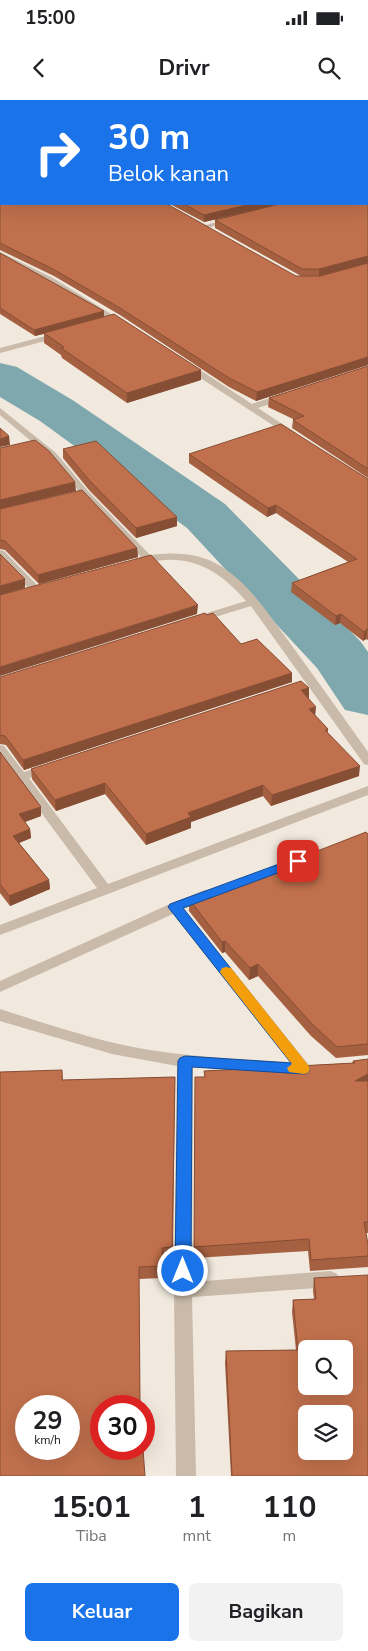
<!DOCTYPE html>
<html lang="id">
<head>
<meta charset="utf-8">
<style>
  :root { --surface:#fff; --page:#f2f2f2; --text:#202124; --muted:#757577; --accent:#1a73e8 }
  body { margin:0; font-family:"Nunito Sans",sans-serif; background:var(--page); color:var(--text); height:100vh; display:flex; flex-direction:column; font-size:19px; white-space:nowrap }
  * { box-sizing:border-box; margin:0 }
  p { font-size:16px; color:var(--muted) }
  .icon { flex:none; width:28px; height:28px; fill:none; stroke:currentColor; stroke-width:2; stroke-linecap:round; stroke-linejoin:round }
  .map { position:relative; height:1376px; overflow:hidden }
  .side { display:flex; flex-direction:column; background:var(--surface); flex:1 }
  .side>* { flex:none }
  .banner { position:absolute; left:0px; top:0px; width:369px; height:105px; box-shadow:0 5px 20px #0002; background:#1a73e8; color:#fff; overflow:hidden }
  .fabs { position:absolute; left:298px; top:1240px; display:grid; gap:10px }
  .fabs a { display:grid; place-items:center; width:55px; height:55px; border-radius:8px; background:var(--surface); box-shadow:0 5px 20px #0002; font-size:25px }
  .speed { position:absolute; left:15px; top:1295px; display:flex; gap:10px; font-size:25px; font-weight:700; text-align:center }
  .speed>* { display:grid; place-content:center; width:65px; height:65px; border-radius:50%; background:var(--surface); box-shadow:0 5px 20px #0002; line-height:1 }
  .speed small { font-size:12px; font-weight:400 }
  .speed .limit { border:8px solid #d22; background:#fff; color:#111 }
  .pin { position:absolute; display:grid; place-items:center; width:42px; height:42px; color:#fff; margin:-21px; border-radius:10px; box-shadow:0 2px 8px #0006 }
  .me { position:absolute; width:55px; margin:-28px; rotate:0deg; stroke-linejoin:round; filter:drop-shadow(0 0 4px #0008) }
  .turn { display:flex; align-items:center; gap:18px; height:105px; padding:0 25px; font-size:22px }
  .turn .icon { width:65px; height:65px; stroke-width:2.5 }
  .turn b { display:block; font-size:35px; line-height:42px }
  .eta { display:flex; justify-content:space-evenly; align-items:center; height:85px; text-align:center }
  .eta b { font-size:30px; font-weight:700; line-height:35px }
  .cta { display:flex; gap:10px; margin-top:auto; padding:10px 25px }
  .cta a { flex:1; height:58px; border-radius:8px; background:var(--accent); color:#fff; font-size:20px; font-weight:700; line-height:58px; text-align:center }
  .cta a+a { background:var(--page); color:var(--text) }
  .status { display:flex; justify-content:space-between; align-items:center; height:35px; padding:0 25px; background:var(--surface); direction:ltr }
  .status svg { height:14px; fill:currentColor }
  header { display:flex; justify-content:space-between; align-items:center; height:65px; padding:0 25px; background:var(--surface); font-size:22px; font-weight:700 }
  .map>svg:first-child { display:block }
</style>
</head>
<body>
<div class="status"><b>15:00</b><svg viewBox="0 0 49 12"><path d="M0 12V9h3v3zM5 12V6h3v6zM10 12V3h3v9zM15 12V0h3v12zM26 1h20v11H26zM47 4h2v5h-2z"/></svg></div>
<header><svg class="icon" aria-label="back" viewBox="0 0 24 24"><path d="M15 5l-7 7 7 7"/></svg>Drivr<svg class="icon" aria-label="search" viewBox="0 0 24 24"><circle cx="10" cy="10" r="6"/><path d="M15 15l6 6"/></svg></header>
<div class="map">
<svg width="368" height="1376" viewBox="0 0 368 1376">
  <rect width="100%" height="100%" fill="#f1e9dd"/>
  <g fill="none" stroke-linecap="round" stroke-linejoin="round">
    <path fill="#7ea8ad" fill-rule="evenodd" d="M0,263L17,267L74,301L225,404L361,542L368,552V615L345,610L317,568L187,428L40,321L0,297Z"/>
    <path fill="#c9baaa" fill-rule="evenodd" d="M231,118L233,119V121L203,129L199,127Z
      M0,152L53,178L127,224L120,226L47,182L0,157Z
      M61,232L65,234L64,236L0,253V248Z
      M185,264H191L252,304L281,294H287V298L258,308L296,333L294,335H288L185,268Z
      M0,308L56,353L88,391L150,455C173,452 197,453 217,464C249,482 269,515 290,543C316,579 342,615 368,652V665L364,664L251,506L202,521H194L193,519L194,517L246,501C224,476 200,458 165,460C156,460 144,465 134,463L133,461L134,459L141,457L82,395L50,357L0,315Z
      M0,450L4,451L39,487L40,489L39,491H31L0,459Z
      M0,645L4,646L24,672L46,665L50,666L52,669L50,672L29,678L108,784L368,686V695L0,835V825L97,788L0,657Z
      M205,790L210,792L212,795L210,798L184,809L312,969L309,973C303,975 299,972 294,974L193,967L192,1182L331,1171L337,1174L340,1179L337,1184L331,1187L192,1197L196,1376H176L174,1190L177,966L112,954L0,921V909C44,923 88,938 133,947C185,957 237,959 290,962L173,814L0,892V881L170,804Z"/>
  </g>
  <path fill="#a56041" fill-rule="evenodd" d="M0,0H368V265L256,301L229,287L120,215L54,176L0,150ZM368,1V104H170L204,122L262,108L215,120V128L301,176H296L1,104Z
    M0,153L104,211V217L201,280L127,303L62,258L61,255L44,243V234L35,236L0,214Z
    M368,266V378L292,328L293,320V319L268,307L269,298Z
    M63,349L177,426L136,438L89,390L63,358Z
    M189,354L368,379V540L366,539L363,541L340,523L335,525L291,492L292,483L348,462L276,413L267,417L189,363Z
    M0,409L137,448L138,457L39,484L5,450L0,449Z
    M241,544L292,573V582L24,670L6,645L0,644V577Z
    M309,588V599L315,615L328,629V633L359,676L271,706L263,696L191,722V728L146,745L105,694L56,711L32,679L31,669Z
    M0,652L41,707V716L25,722L30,729L31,738L19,743L49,780L50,789L10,806L0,793Z
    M368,734V955L336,958L311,936L258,876L249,880L225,852L222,853L189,811V799Z
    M368,959V1133H366L368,1144V1167L310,1171L308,1151L194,1158L195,977H204V971L352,963L353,961Z
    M62,970L63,980L175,977L173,1159L163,1160V1178L139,1179L140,1306L0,1376Z
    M314,1178L368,1376H231L225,1263L226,1251L296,1250L292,1212L293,1200L314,1199L313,1191Z"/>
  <path fill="#864e35" d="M251,104H280L204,122V115Z
    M368,156V163L319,176V169Z
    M104,211V217L35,236L34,230Z
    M368,257V265L256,301L257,292Z
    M201,270V280L127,303V293Z
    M9,336L10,345L0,347V339Z
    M75,382L76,391L0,409V400Z
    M276,405V413L267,417L268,408Z
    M177,417V426L136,438V428Z
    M137,448L138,457L39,484L38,475Z
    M25,479V488L0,495V486Z
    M198,505L197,514L0,576V567Z
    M341,514L340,523L335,525L336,516Z
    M367,529L366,539L363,541L364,532Z
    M292,573V582L24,670L23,660Z
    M309,588V599L301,590Z
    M316,607L315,617L309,609Z
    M360,666L359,676L271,706L272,695Z
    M105,683V694L56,711L55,700Z
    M263,685V696L191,722V728L146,745V734L188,713Z
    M41,707V716L19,724V714Z
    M30,729L31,738L14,745L13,736Z
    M49,780L50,789L10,806L9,796Z
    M225,841V852L222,853V842Z
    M258,864V876L249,880L250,868Z
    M368,974V984L355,981Z"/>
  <path fill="#c0704c" stroke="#864e35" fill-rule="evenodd" d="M0,0H368V156L319,169H302L215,120L279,104H368V1H1V104H167L296,176H320L368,163V257L257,292L229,278L120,208L53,169L0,143Z
    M184,104H251L204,115Z
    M0,153L104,211L34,230L0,208Z
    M114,214L201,270L127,293L61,248L64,247L44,233Z
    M368,266V369L293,320L304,316L269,298Z
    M281,324L368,379V530L367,529L364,532L341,514L336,516L292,483L357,459L276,405L268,408L189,354Z
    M0,328L9,336L0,339Z
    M35,340L49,351L75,382L0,400V348Z
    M96,341L177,417L136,428L89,380L63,349Z
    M82,390L137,448L38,475L5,441L0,440V409Z
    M0,454L25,479L0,486Z
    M151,455L198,505L0,567V495Z
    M205,513L207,515L213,513L241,544L257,539L292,573L23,660L5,636L0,635V577Z
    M301,581L309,588L301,590L316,607L309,609L328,629L325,630L360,666L272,695L263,685L188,713L191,717L146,734L105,683L55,700L31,669Z
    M0,652L41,707L19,714L30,729L13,736L49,780L9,796L0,784Z
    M366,732L368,734V944L337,947L312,924L258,864L250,868L225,841L222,842L189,799L243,780Z
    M368,959V974L355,981H368V1122H364L368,1144V1156L311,1160L309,1139L194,1147L195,977H205L204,971L355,963L353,961Z
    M62,970V980L175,977L172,1147L162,1148L163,1166L139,1167L140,1306H101V1349H143L145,1376H0V972ZM26,1306H69V1349H26Z
    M368,1175V1376H232L226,1251L298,1250L293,1200L316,1199L314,1178ZM306,1249H344V1286H306ZM306,1314H344V1351H306Z"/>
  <path fill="#1a73e8" stroke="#114b97" d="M298,757L302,758L304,761L302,764L183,808L310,969L308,973L304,974L192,967L191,1171L189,1176L183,1178L178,1176L175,1171L178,961L180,958L185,956L291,963L168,807L170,804Z"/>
  <path fill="#f59e0b" d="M226,867L231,868L308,965L310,969L308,973L304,974L289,972L287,968L292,964L222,875L220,872L222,868Z"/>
</svg>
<div class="fabs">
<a><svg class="icon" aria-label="search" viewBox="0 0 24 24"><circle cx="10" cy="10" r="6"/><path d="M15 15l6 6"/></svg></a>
<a><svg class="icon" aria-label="layers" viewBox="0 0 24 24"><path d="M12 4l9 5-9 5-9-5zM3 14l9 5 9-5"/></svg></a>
</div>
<div class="speed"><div>29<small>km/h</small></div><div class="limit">30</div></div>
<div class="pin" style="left:298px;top:761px;background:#d93025"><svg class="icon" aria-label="arrive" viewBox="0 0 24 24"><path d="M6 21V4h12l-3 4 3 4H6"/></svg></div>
<svg class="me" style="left:183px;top:1171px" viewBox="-20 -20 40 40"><circle r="17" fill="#1a73e8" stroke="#fff" stroke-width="3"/><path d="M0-11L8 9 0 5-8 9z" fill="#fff"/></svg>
<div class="banner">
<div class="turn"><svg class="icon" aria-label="right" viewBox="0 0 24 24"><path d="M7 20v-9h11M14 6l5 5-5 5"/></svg><div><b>30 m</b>Belok kanan</div></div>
</div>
</div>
<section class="side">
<div class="eta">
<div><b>15:01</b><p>Tiba</p></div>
<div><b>1</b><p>mnt</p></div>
<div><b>110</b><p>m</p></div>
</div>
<div class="cta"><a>Keluar</a><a>Bagikan</a></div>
</section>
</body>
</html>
